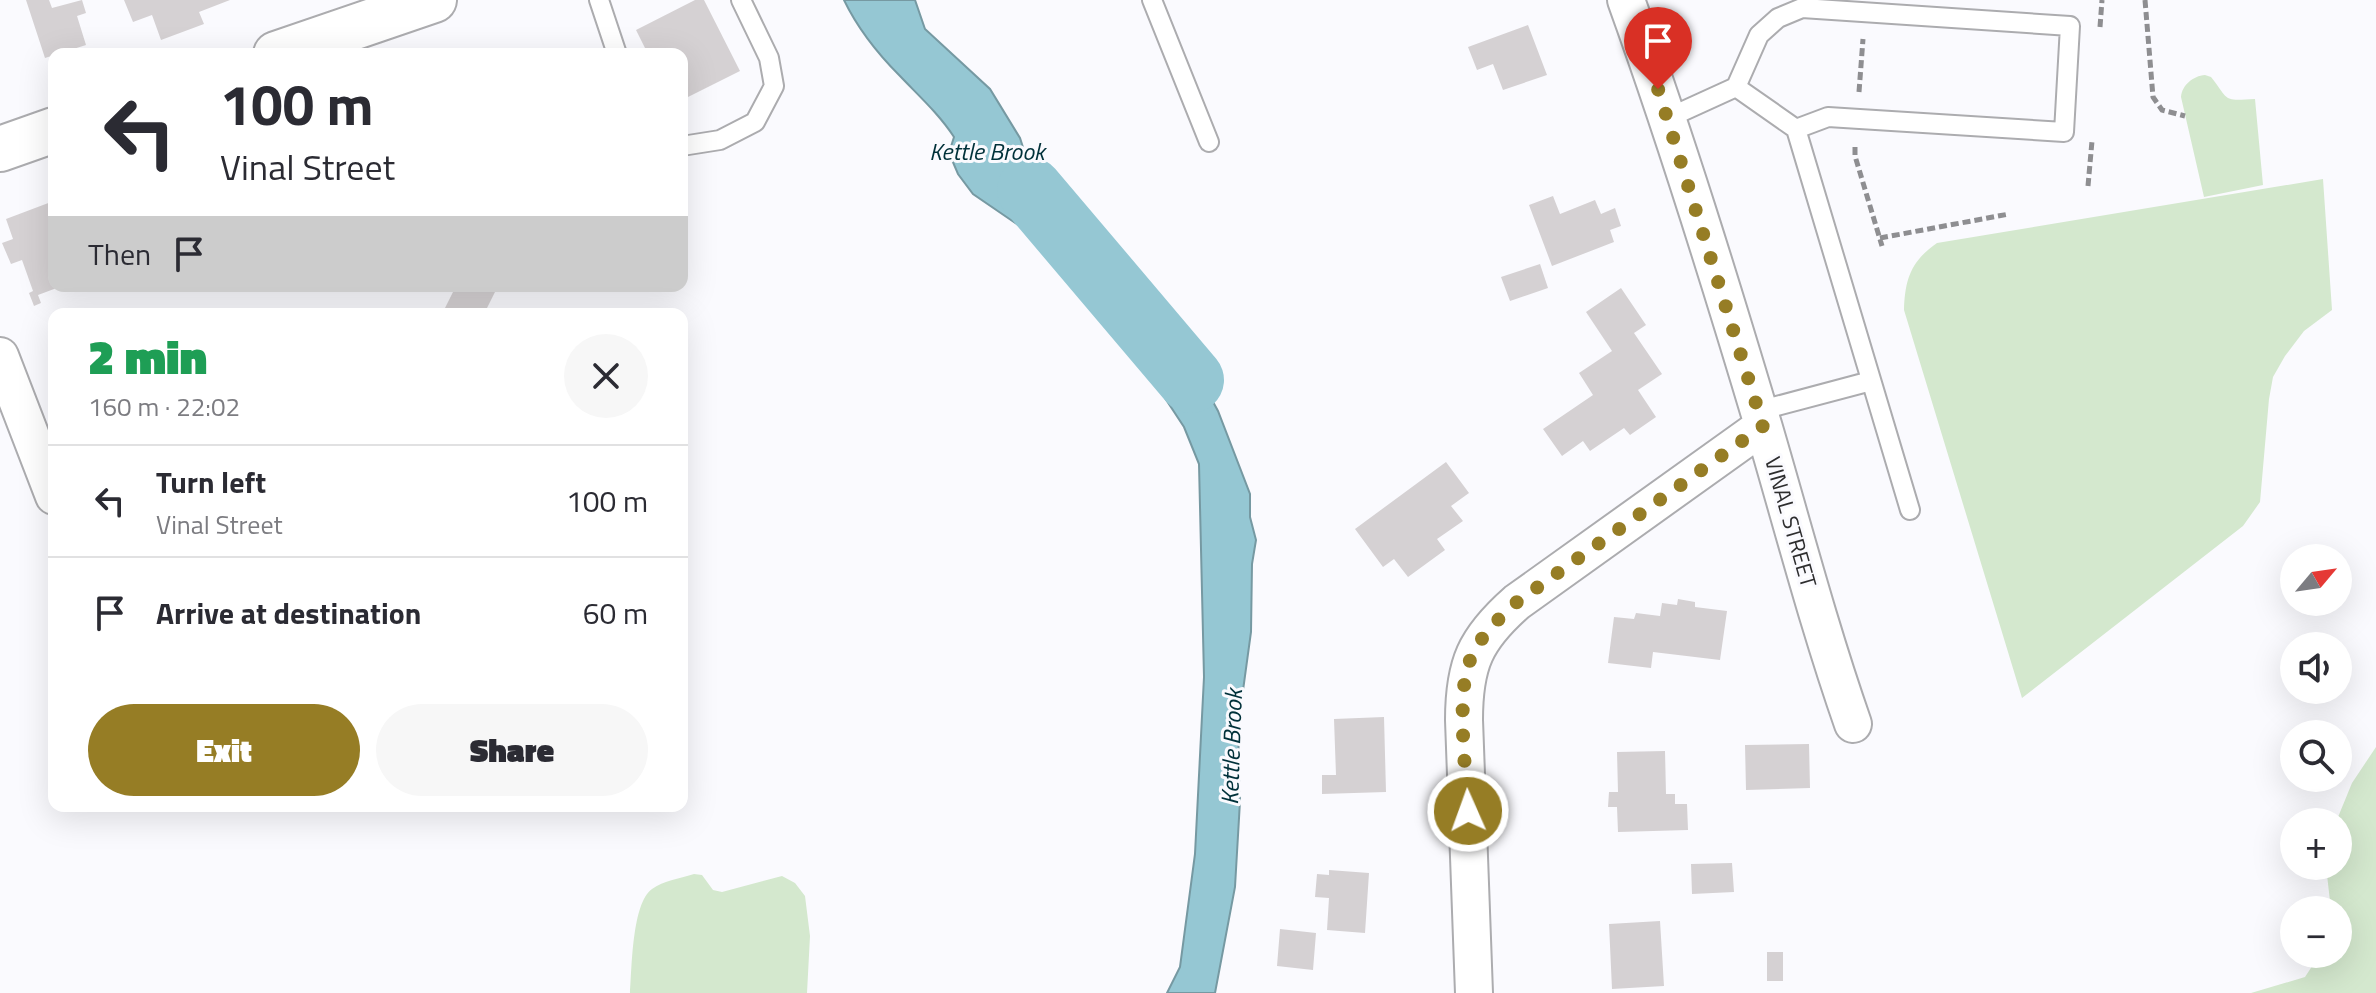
<!DOCTYPE html>
<html lang="en">
<head>
<meta charset="utf-8">
<style>
  :root { --surface:#fff; --page:#f7f7f7; --text:#2b2b33; --muted:#7c7c81; --line:#e1e1e2; --accent:#967d25 }
  body { margin:0; font-family:"Titillium Web",sans-serif; background:var(--page); color:var(--text); height:100vh; display:flex; flex-direction:column; font-size:30px; white-space:nowrap }
  * { box-sizing:border-box; margin:0 }
  p { font-size:26px; color:var(--muted) }
  .icon { flex:none; width:44px; height:44px; fill:none; stroke:currentColor; stroke-width:2; stroke-linecap:round; stroke-linejoin:round }
  .map { position:relative; flex:1; overflow:hidden }
  .details { position:absolute; left:48px; top:308px; width:640px; height:504px; display:flex; flex-direction:column; background:var(--surface); border-radius:16px; box-shadow:0 8px 32px #0002 }
  .details>* { flex:none }
  .guide { position:absolute; left:48px; top:48px; width:640px; height:244px; border-radius:16px; box-shadow:0 8px 32px #0002; background:#fff; color:var(--text); overflow:hidden }
  .needle { width:52px; rotate:61deg }
  .controls { position:absolute; left:2280px; top:544px; display:grid; gap:16px }
  .controls a { display:grid; place-items:center; width:72px; height:72px; border-radius:50%; background:var(--surface); box-shadow:0 8px 32px #0002; font-size:40px }
  .pin { position:absolute; display:grid; place-items:center; width:68px; height:68px; color:#fff; margin:-82px -34px; border-radius:50% 50% 50% 0; rotate:-45deg; box-shadow:0 0 8px #0007 }
  .pin .icon { rotate:45deg }
  .me { position:absolute; width:88px; margin:-44px; rotate:358deg; stroke-linejoin:round; filter:drop-shadow(0 0 6px #0008) }
  .turn { display:flex; align-items:center; gap:28px; height:168px; padding:0 40px; font-size:36px }
  .turn .icon { width:104px; height:104px; stroke-width:2.5 }
  .turn b { display:block; font-size:56px; line-height:68px }
  .then { display:flex; align-items:center; height:76px; padding:0 40px; background:#0003; gap:16px; font-size:30px }
  .round { display:grid; place-items:center; flex:none; width:84px; height:84px; border-radius:42px; background:var(--page) }
  .headline { display:flex; align-items:center; justify-content:space-between; height:136px; padding:0 40px }
  h1 { font-size:48px; font-weight:800; line-height:60px; color:#1e9e55 }
  .button { display:flex; gap:16px; margin-top:auto; padding:16px 40px }
  .button a { flex:1; height:92px; border-radius:48px; background:var(--accent); color:#fff; font-size:32px; font-weight:800; line-height:92px; text-align:center }
  .button a+a { background:var(--page); color:var(--text) }
  ul { padding:0; list-style:none }
  li { display:flex; align-items:center; gap:24px; height:112px; padding:0 40px; border-top:2px solid var(--line) }
  li div { flex:1 }
  li b { display:block; font-size:30px }
  li em { font-style:normal }
  .map>svg:first-child { display:block }
</style>
</head>
<body>
<div class="map">
<svg width="2376" height="993" viewBox="0 0 2376 993">
  <rect width="100%" height="100%" fill="#fafafe"/>
  <path fill="#d4e8ce" d="M2205,75L2211,77C2230,101 2222,101 2255,99L2263,185L2204,197L2181,97C2182,85 2193,76 2205,75Z
    M2323,179L2332,310L2304,331L2285,356L2273,377L2269,399L2260,502L2243,526L2022,698L1904,310C1905,279 1911,261 1937,243Z
    M2376,747V993H2251L2305,977L2320,954H2338V910H2331L2326,866H2338V822H2336L2352,783Z
    M694,874L702,875L713,890L722,892L782,876L795,883L805,896L810,936L807,993H630C632,968 632,903 652,889C663,881 681,878 694,874Z"/>
  <path fill="#95c7d3" stroke="#7699a2" stroke-width="2" d="M844,0H915L925,29L990,89L1020,138L1034,182L1083,253L1135,314L1159,330L1184,354L1200,378L1218,411L1250,494V517L1256,540L1252,564L1251,632L1238,727L1240,801L1235,887L1215,993H1167L1180,967L1195,854L1204,677L1199,464L1184,427L1165,398L1158,379L1141,353L1085,296L1057,253L1042,237L1024,229L973,194L958,174L949,153L954,137C939,114 919,96 900,76C879,55 857,27 844,0Z"/>
  <g fill="none" stroke-linecap="round" stroke-linejoin="round">
    <path stroke="#95c7d3" stroke-width="66" d="M1030,190L1191,380"/>
  </g>
  <path fill="#d5d1d3" d="M26,0H49L52,8L82,0L86,13L77,16L86,45L45,58Z
    M124,0H230L199,12L204,24L161,40L152,15L133,22Z
    M695,0H704L740,71L682,100V54H648L636,30Z
    M1528,25L1547,75L1503,90L1493,64L1477,70L1468,47Z
    M1553,196L1560,214L1595,200L1601,214L1615,208L1621,226L1610,230L1614,242L1552,266L1529,205Z
    M51,202L54,209V286H62L38,295L41,303L34,306L29,293L33,291L22,260L11,264L2,243L13,239L6,219Z
    M1540,264L1548,288L1510,301L1501,277Z
    M456,286H498L484,314H442Z
    M1621,288L1646,325L1634,333L1662,374L1638,390L1656,417L1630,435L1624,428L1590,451L1583,441L1562,456L1543,429L1593,395L1579,373L1612,351L1586,312Z
    M1446,462L1469,493L1451,506L1463,521L1437,539L1445,550L1408,577L1394,559L1383,567L1355,529Z
    M1678,599L1695,602V607L1727,611L1720,660L1653,652L1651,668L1608,663L1614,617L1634,619L1636,613L1660,616L1662,603L1677,605Z
    M1384,717L1386,792L1322,794V775H1336L1334,719Z
    M1809,744L1810,788L1746,790L1745,745Z
    M1665,751L1666,794H1675V804H1687L1688,830L1618,832L1617,807H1608L1609,792H1618L1617,752Z
    M1732,863L1734,892L1692,894L1691,864Z
    M1329,870L1369,873L1365,933L1327,930L1329,898L1315,897L1317,874L1329,875Z
    M1660,921L1664,986L1612,989L1609,924Z
    M1280,929L1316,933L1313,970L1277,966Z
    M1767,952H1783V981H1767Z"/>
  <g fill="none" stroke-linecap="round" stroke-linejoin="round">
    <g stroke="#acacaf" stroke-width="22">
      <path id="service" d="M599,0L617,54
        M1152,0L1209,142
        M1668,118L1736,87L1759,35L1778,18L1802,8L2070,26L2064,132L1828,117L1796,129L1736,87
        M1796,129L1910,510
        M682,146L720,140L755,122L774,86L769,58L741,0
        M1758,411L1871,381"/>
    </g>
    <g stroke="#acacaf" stroke-width="40">
      <path id="minor" d="M1626,0C1677,141 1721,284 1764,428C1793,527 1819,627 1853,724
        M0,356L54,496
        M1474,993L1464,720C1464,664 1475,639 1517,602L1763,426"/>
    </g>
    <g stroke="#acacaf" stroke-width="48">
      <path id="secondary" d="M276,54L434,0
        M0,149L54,130"/>
    </g>
    <path stroke="#8e8e91" stroke-width="5" stroke-dasharray="8 4" stroke-linecap="butt" d="M2145,0L2153,97L2162,110L2185,116
      M2100,27L2102,0
      M1859,92L1863,39
      M1855,147V156L1882,246
      M2088,186L2092,141
      M1880,238L2009,214"/>
    <use href="#service" stroke="#fff" stroke-width="18"/>
    <use href="#minor" stroke="#fff" stroke-width="36"/>
    <use href="#secondary" stroke="#fff" stroke-width="44"/>
  </g>
  <g fill="none" stroke-linecap="round" stroke-linejoin="round">
    <path stroke="#967d25" stroke-width="14" stroke-dasharray="0 25.2" d="M1468,811C1466,772 1457,701 1468,666C1476,640 1497,620 1517,602L1763,426L1658,89"/>
  </g>
  <g text-anchor="middle" stroke-width="6" stroke-linejoin="round" paint-order="stroke">
    <g font-size="22" fill="#2d2d2e" stroke="#fafafe">
      <text transform="translate(1791 522) rotate(74)" y="8">VINAL STREET</text>
    </g>
    <g font-size="24" font-style="italic" fill="#00313a" stroke="#fafafe">
      <text x="987" y="160">Kettle Brook</text>
      <text transform="translate(1232 747) rotate(-88)" y="8">Kettle Brook</text>
    </g>
  </g>
</svg>
<div class="controls">
<a><svg class="needle" viewBox="-14 -14 28 28"><path d="M0-13l5 13h-10z" fill="#e53935"/><path d="M0 13l5-13h-10z" fill="#7c7c81"/></svg></a>
<a><svg class="icon" aria-label="sound" viewBox="0 0 24 24"><path d="M4 9h4l5-4v14l-5-4H4zM17 9q2 3 0 6"/></svg></a>
<a><svg class="icon" aria-label="search" viewBox="0 0 24 24"><circle cx="10" cy="10" r="6"/><path d="M15 15l6 6"/></svg></a>
<a>+</a>
<a>−</a>
</div>
<div class="pin" style="left:1658px;top:89px;background:#d93025"><svg class="icon" aria-label="arrive" viewBox="0 0 24 24"><path d="M6 21V4h12l-3 4 3 4H6"/></svg></div>
<svg class="me" style="left:1468px;top:811px" viewBox="-20 -20 40 40"><circle r="17" fill="#967d25" stroke="#fff" stroke-width="3"/><path d="M0-11L8 9 0 5-8 9z" fill="#fff"/></svg>
<div class="guide">
<div class="turn"><svg class="icon" aria-label="left" viewBox="0 0 24 24"><path d="M17 20v-9H6M10 6l-5 5 5 5"/></svg><div><b>100 m</b>Vinal Street</div></div>
<div class="then">Then<svg class="icon" aria-label="arrive" viewBox="0 0 24 24"><path d="M6 21V4h12l-3 4 3 4H6"/></svg></div>
</div>
<section class="details">
<div class="headline"><div><h1>2 min</h1><p>160 m · 22:02</p></div><a class="round"><svg class="icon" aria-label="close" viewBox="0 0 24 24"><path d="M6 6l12 12M18 6L6 18"/></svg></a></div>
<ul>
<li><svg class="icon" aria-label="left" viewBox="0 0 24 24"><path d="M17 20v-9H6M10 6l-5 5 5 5"/></svg><div><b>Turn left</b><p>Vinal Street</p></div><em>100 m</em></li>
<li><svg class="icon" aria-label="arrive" viewBox="0 0 24 24"><path d="M6 21V4h12l-3 4 3 4H6"/></svg><div><b>Arrive at destination</b></div><em>60 m</em></li>
</ul>
<div class="button"><a>Exit</a><a>Share</a></div>
</section>
</div>
</body>
</html>
